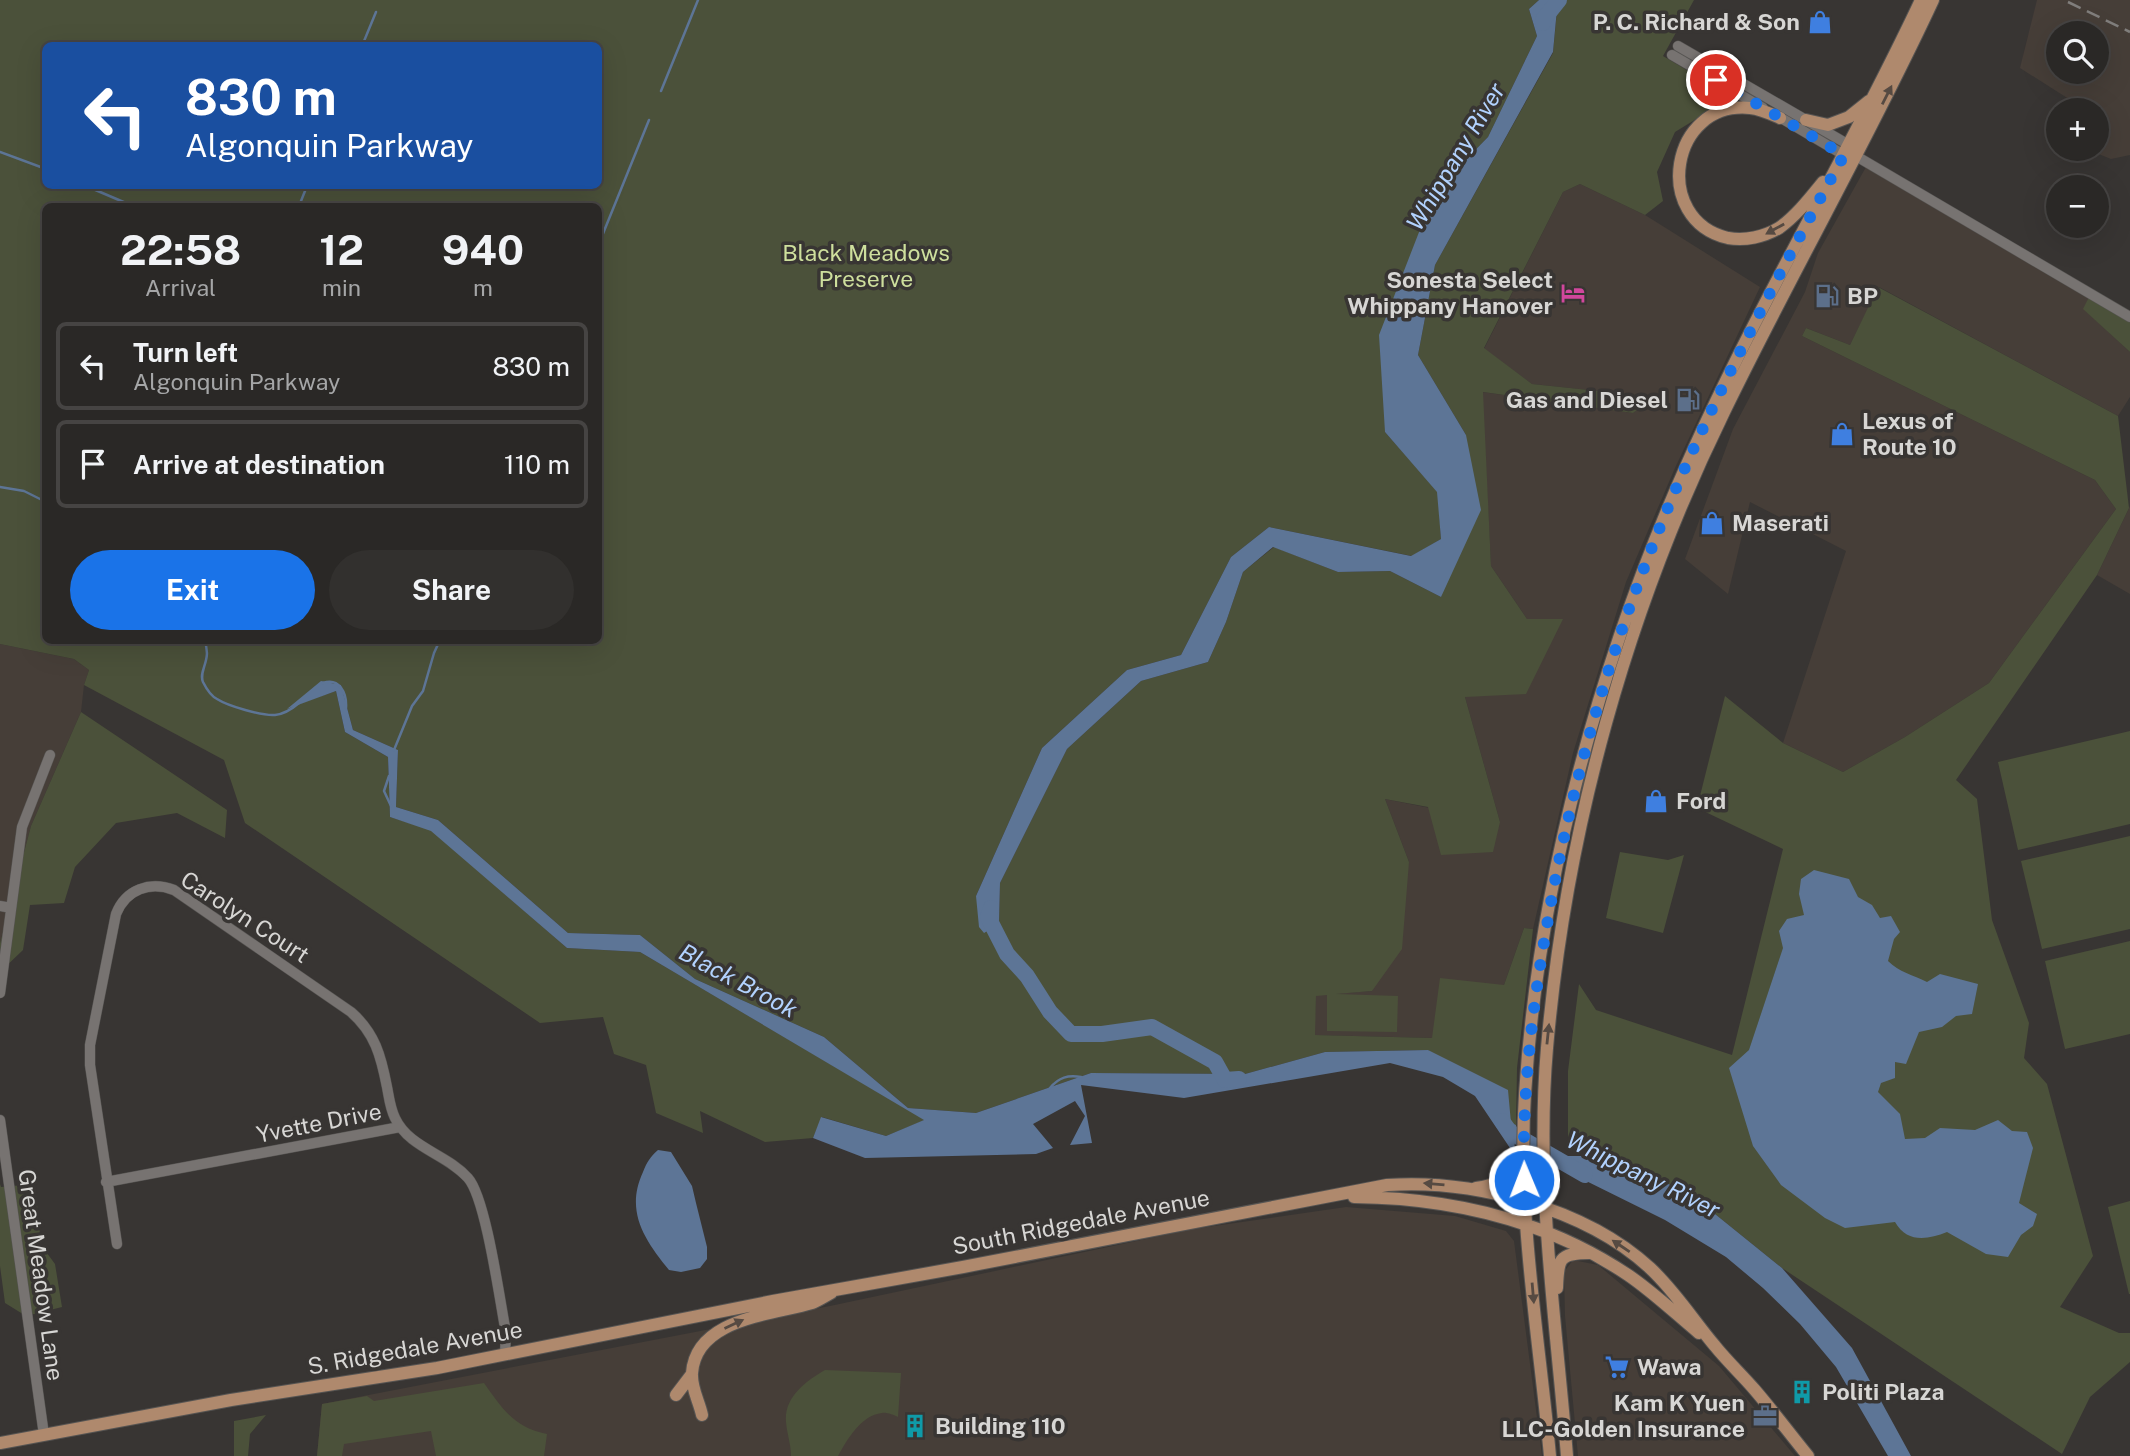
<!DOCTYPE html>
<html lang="en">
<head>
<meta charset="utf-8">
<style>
  :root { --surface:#2a2826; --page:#32302e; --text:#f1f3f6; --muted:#a5a6a7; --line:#464443; --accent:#1a73e8 }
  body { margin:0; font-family:"Public Sans",sans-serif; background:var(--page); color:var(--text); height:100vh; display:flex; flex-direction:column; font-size:26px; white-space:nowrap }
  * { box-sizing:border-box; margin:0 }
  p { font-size:23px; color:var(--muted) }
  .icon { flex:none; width:38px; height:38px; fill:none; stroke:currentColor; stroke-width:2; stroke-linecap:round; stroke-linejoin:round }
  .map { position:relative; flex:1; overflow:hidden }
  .side { position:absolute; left:42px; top:203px; width:560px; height:441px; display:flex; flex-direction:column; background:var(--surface); border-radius:10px; box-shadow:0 7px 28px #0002,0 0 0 2px var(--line) }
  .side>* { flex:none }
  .hud { position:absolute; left:42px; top:42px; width:560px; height:147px; border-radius:10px; box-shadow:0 7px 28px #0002,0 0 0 2px var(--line); background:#1a4fa0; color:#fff; overflow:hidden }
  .controls { position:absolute; left:2046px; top:21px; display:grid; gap:14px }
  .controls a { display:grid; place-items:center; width:63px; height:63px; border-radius:50%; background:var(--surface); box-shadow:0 7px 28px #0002,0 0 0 2px var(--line); font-size:35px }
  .pin { position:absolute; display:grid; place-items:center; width:60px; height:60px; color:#fff; margin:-30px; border:4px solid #fff; border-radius:50%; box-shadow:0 2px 7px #0007 }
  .me { position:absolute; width:77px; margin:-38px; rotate:359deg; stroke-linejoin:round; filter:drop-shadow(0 0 5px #0008) }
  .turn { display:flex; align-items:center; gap:24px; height:147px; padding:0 28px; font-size:32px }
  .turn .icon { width:91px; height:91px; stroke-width:2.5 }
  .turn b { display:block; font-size:49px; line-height:60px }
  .eta { display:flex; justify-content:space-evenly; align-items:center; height:119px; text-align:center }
  .eta b { font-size:42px; font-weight:700; line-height:49px }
  .button { display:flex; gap:14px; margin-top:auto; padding:14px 28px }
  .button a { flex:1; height:80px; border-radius:42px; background:var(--accent); color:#fff; font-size:28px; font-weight:700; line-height:80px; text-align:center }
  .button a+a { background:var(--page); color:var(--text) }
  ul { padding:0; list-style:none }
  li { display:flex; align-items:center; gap:21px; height:88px; margin:0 14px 10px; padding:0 14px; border:4px solid var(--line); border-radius:10px }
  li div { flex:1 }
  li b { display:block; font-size:26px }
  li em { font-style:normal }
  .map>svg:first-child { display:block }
</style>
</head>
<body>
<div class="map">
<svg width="2130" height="1456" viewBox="0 0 2130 1456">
  <rect width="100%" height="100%" fill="#383533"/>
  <path fill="#463e38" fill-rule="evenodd" d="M2037,0H2130V155L2111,159L2086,149H2096V110H2068L2072,101L2020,68ZM2096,33V72H2058V33Z
    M1866,167L2091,293L2084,309L2130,352V397L2118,416L1879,287L1850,345L1806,328L1802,336L2095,480L2116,509L1989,683L1905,737L1843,772L1783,743L1846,551L1750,502L1728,594L1685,559L1733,429L1805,292L1818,253Z
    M1580,184L1645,215L1760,287L1675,468L1626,582L1573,753L1533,929L1524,928L1504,985L1432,1038L1314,1035L1316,995L1372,991L1409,862L1385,799L1500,822L1465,697L1562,619H1527L1491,566L1482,392L1633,413L1653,397L1532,384L1484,349L1563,192Z
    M2130,506V594L2097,575Z
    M0,644L74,659L89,670L84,685L81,712L31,826L0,943Z
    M1346,1207L1455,1216L1506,1231L1514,1241L1542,1456H317L322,1404L830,1306L1193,1229Z
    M1573,1260L1598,1265L1719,1366L1795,1456H1578L1565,1316L1564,1272Z"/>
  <path fill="#4b513a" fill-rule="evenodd" d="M0,0H1539L1529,9L1537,36L1488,137L1435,191L1385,432L1438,492L1441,539L1412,556L1269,527L1231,557L1181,655L1127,670L1042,748L976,896L999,924L1000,883L1067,749L1141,681L1208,662L1226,622L1243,572L1274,547L1338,572L1390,571L1441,597L1466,435L1418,355L1435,265L1553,53L1557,10L1549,0H1694L1663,56L1732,97L1675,132L1657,172L1663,201L1645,215L1580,184L1563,192L1484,348L1532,384L1655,397L1633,413L1483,392L1491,566L1527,619H1563L1526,694L1465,697L1500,822L1493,852L1441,855L1428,807L1385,799L1409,862L1402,949L1372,991L1336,994L1398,996L1397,1032L1327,1031V995L1316,996L1315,1035L1432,1038L1440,978L1504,985L1524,928L1533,929L1517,1068L1516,1125L1511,1124L1428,1050L1325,1052L1245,1074L1091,1073L976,1113L908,1108L824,1037L695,979L640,935L568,933L438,820L396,807L398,750L353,730L341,685L289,707L336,691L345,732L388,757L390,817L431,830L567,948L640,952L925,1120L886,1136L822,1117L813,1138L765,1142L700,1111L703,1133L656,1113L646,1065L614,1054L603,1017L540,1023L245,823L224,760L84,685L89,670L74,659L0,644ZM46,46H598V186H46ZM46,206H598V640H46Z
    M1878,287L2118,416L2129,508L2097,575L1956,780L1977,799L1992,920L2029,1023L2024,1058L2047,1084L2093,1256L2060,1307L2119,1333H2130V1362L2090,1397L2062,1454L1782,1268L1689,1193L1568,1141V1071L1579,984L1596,1010L1732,1055L1783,849L1697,808L1725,696L1783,743L1843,772L1905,737L1989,683L2116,509L2095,480L1802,336L1806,328L1850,345Z
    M2091,293L2130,318V352L2083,309Z
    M81,712L227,810L225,838L177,813L116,823L75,867L64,903L30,905L23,950L0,972V943L31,826Z
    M2130,731V824L2018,850L1998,762Z
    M2130,836V929L2042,949L2021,861Z
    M1620,852L1668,860L1684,855L1663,933L1606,918Z
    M2130,941V1034L2065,1049L2045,961Z
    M0,1184L1,1187L35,1184L41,1245L55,1264L62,1307L26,1316L5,1303L0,1266Z
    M2130,1201V1294H2129L2108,1207Z
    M825,1370L901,1373L898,1417C894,1415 886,1412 882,1413C861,1415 847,1440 838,1456H791C791,1444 787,1434 786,1422C784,1397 806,1381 825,1370Z
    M484,1383C502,1408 514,1428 547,1434L544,1456H436L431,1431L344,1444L342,1456H317L322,1404L367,1396L374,1401Z
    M266,1415L250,1434L248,1456H234V1421Z"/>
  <path fill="#5d7596" d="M1539,0H1549L1557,9L1553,52L1435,265L1418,355L1466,435L1481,510L1441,597L1390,571L1338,572L1273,547L1243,572L1226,622L1208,662L1141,681L1067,749L1000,883L999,924L984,933L979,927L976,896L1042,748L1127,670L1181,655L1231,557L1269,527L1411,556L1441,539L1437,492L1385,432L1379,335L1435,191L1488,137L1537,36L1529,9Z
    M321,681L341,685L353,730L398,750L396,807L438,820L568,933L640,935L695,979L824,1037L908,1108L976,1113L1091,1073L1245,1074L1325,1052L1428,1050L1508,1090L1511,1123L1516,1125L1514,1154L1475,1096L1443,1077L1390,1063L1184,1098L1081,1085L1092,1143L1070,1145L1085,1116L1075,1101L1033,1124L1053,1148L1036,1154L865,1158L813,1138L821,1117L886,1136L924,1120L640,952L567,948L431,831L390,817L388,757L345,732L336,691L287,709Z
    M1814,870L1849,879L1858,897L1872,905L1880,918L1891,916L1900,932L1894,939L1888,961C1899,972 1913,975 1927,982L1940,974L1978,984L1972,1014L1956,1016L1942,1027L1919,1032L1906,1064L1895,1062V1078L1881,1083L1878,1092L1900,1114L1905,1139L1925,1138L1940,1128L1975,1130L1998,1120L2012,1131L2027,1132L2033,1148L2019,1203L2037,1214L2033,1226L2021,1235L2008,1257L1986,1254L1947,1232C1927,1240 1907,1243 1895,1222L1845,1228L1825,1218L1781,1185L1753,1146L1729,1068L1749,1050L1783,948L1779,931L1787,919L1804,915L1799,894L1801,879Z
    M658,1150L671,1152L692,1186L696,1203L707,1247V1259L700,1268L681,1272L669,1270C644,1239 625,1211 643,1172C647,1162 650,1157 658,1150Z
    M1568,1156H1604L1689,1193L1782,1268L1852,1348L1911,1456H1888L1836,1367L1800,1324L1763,1288L1726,1257L1665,1220L1566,1171Z"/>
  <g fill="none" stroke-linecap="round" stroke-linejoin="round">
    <path stroke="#5d7596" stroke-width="2.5" d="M362,46L376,12
      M661,91L698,0
      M0,152L46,169
      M86,186L133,206
      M299,206L307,186
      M598,246L649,120
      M0,487L24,491L46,502
      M204,640C213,660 198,670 203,682C206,688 211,696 217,699C228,706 262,716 275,715C285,714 292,709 299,703
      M323,683C339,677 347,693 346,708
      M394,750L412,706L423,691L434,653L440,640
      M389,776L384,791L391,806
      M1050,1088C1059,1077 1068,1075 1081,1077"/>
    <path stroke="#5d7596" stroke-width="16" d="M1543,23V20L1559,0
      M991,908L988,917L1007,954L1027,976L1050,1012L1071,1034H1102L1152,1027L1215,1062L1225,1080L1239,1079
      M1502,1121L1510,1132L1585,1175"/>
    <g stroke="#565452" stroke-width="11">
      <path id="minor" d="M1678,46L1849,145L1851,149
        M1672,55L1763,108
        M1776,115L1844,155L1856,156L2130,317
        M0,906L11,908
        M0,993L22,827L50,755
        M0,1120L44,1435
        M106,1182L400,1127
        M117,1244L90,1065V1045L116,914C126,889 150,881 174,890L351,1012C375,1033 381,1056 387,1087C389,1097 390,1108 395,1118C409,1148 447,1154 468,1178C486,1198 500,1302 506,1333L505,1354"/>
    </g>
    <g stroke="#565452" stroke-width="14">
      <path id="major" d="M1780,118C1771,114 1761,109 1750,108C1670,100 1651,220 1728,238C1745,241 1764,237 1779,228C1796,216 1810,198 1823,182
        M1806,120L1828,125L1849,117L1869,101
        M1476,1188C1503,1184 1510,1176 1521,1152
        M1354,1197C1452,1198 1546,1220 1628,1275C1653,1292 1676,1314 1699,1333
        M1557,1288C1558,1260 1558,1253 1589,1253
        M676,1395L692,1374
        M702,1415C699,1401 691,1388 692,1373C696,1318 773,1315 812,1303C818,1301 825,1296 831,1293
        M0,1443L231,1400L437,1368L773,1301L963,1267L1387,1185C1473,1179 1585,1208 1650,1268C1675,1291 1693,1320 1715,1346C1727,1361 1742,1375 1754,1389C1773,1411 1790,1434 1808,1456
        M1550,1456C1539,1336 1517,1215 1525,1094C1538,883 1602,654 1688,462C1758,304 1848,156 1921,0
        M1567,1456C1556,1320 1535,1185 1547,1048C1566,829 1627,610 1724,412C1791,274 1868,140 1933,0"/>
    </g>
    <use href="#minor" stroke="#777371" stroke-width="10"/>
    <use href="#major" stroke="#af896d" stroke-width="12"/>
    <path stroke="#807e7c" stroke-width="2.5" stroke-dasharray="14 7" stroke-linecap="butt" d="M2068,2L2130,32"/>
  </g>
  <defs><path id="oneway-solid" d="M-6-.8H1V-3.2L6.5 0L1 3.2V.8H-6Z" transform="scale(1.75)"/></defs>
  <g fill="#564a42">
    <use href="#oneway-solid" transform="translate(1887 95) rotate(-63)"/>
    <use href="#oneway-solid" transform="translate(1775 229) rotate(151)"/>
    <use href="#oneway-solid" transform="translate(1548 1034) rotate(-84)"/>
    <use href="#oneway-solid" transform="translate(1434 1184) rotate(-175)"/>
    <use href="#oneway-solid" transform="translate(1621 1246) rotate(-146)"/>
    <use href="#oneway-solid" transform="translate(1533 1293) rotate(85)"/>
    <use href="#oneway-solid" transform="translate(734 1324) rotate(-25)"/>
  </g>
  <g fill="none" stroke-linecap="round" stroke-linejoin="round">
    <path stroke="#1a73e8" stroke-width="12" stroke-dasharray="0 21.6" d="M1524,1180C1522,1094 1532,1009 1547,925C1574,766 1622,609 1688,461C1735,357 1789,255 1844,155L1716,80"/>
  </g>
  <defs>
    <g id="shop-bare" transform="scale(1.89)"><path d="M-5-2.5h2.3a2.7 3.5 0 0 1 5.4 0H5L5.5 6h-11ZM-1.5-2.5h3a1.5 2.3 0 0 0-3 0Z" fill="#3f7fe0" stroke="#383533" stroke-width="2.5" paint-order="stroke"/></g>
    <g id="hotel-bare" transform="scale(1.89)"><path d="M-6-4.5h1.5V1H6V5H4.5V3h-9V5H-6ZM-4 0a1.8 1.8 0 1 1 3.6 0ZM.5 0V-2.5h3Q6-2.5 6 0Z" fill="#d1479c" stroke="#383533" stroke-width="2.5" paint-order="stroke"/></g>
    <g id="fuel-bare" transform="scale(1.89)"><path d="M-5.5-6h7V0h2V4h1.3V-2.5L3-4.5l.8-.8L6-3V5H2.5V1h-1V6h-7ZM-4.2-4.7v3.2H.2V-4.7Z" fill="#5c6f8a" stroke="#383533" stroke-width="2.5" paint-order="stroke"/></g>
    <g id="supermarket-bare" transform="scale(1.89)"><path d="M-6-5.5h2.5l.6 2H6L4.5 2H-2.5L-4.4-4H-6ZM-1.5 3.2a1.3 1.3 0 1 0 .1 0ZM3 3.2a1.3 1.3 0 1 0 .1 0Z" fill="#3f7fe0" stroke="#383533" stroke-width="2.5" paint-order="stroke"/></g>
    <g id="building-bare" transform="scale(1.89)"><path d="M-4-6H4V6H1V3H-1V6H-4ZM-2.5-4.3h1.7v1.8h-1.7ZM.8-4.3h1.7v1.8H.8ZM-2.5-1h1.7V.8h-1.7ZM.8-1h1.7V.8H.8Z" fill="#0f9aa8" stroke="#383533" stroke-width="2.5" paint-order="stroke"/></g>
    <g id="office-bare" transform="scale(1.89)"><path d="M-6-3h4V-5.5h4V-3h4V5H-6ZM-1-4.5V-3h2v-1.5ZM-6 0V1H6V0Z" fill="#5c6f8a" stroke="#383533" stroke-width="2.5" paint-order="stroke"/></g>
  </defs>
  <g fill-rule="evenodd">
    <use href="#shop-bare" x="1820" y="22"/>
    <use href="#hotel-bare" x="1573" y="293"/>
    <use href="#fuel-bare" x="1827" y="296"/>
    <use href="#fuel-bare" x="1688" y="400"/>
    <use href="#shop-bare" x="1842" y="434"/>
    <use href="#shop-bare" x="1712" y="523"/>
    <use href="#shop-bare" x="1656" y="801"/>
    <use href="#supermarket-bare" x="1617" y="1367"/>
    <use href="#building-bare" x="1802" y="1392"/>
    <use href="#office-bare" x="1765" y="1416"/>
    <use href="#building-bare" x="915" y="1426"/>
  </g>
  <g text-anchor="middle" stroke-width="7" stroke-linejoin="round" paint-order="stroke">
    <g font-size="23" font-weight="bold" fill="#d7d6d4" stroke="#383533" text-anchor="start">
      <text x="1800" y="30" text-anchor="end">P. C. Richard &amp; Son</text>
      <text x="1553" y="288" text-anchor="end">Sonesta Select<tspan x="1553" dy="26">Whippany Hanover</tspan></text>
      <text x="1847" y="304">BP</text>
      <text x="1668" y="408" text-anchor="end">Gas and Diesel</text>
      <text x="1862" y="429">Lexus of<tspan x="1862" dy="26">Route 10</tspan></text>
      <text x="1732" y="531">Maserati</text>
      <text x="1676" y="809">Ford</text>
      <text x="1637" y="1375">Wawa</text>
      <text x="1822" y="1400">Politi Plaza</text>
      <text x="1745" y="1411" text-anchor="end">Kam K Yuen<tspan x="1745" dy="26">LLC-Golden Insurance</tspan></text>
      <text x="935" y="1434">Building 110</text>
    </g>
    <g font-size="23" fill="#cedf9d" stroke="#383533">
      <text x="866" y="261">Black Meadows<tspan x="866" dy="26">Preserve</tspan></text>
    </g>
    <g font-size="23" fill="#d7d6d4" stroke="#383533">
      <text transform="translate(245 917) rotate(33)" y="8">Carolyn Court</text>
      <text transform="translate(319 1123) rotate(-11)" y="8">Yvette Drive</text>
      <text transform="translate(1081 1222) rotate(-11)" y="8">South Ridgedale Avenue</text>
      <text transform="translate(41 1275) rotate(82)" y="8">Great Meadow Lane</text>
      <text transform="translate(415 1348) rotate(-10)" y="8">S. Ridgedale Avenue</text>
    </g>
    <g font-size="24" font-style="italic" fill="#b2d2fe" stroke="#383533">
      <text transform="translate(1456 157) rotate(-59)" y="8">Whippany River</text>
      <text transform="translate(738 981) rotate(28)" y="8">Black Brook</text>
      <text transform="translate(1643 1175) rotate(26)" y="8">Whippany River</text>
    </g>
  </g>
</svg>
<div class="controls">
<a><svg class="icon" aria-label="search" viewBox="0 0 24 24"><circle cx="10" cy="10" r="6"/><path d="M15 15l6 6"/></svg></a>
<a>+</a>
<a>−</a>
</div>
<div class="pin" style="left:1716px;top:80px;background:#d93025"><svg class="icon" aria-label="arrive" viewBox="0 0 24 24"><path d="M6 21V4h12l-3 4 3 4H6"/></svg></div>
<svg class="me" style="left:1524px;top:1180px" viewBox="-20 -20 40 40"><circle r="17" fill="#1a73e8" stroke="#fff" stroke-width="3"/><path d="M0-11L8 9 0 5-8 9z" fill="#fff"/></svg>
<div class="hud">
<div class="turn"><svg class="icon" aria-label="left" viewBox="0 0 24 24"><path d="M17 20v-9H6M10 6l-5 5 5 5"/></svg><div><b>830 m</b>Algonquin Parkway</div></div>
</div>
<section class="side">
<div class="eta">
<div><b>22:58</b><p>Arrival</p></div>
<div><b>12</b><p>min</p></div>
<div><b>940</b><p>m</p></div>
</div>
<ul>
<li><svg class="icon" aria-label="left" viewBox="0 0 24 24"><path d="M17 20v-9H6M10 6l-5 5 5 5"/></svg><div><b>Turn left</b><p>Algonquin Parkway</p></div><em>830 m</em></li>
<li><svg class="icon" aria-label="arrive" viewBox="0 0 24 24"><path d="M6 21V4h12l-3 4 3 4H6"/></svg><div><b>Arrive at destination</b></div><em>110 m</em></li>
</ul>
<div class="button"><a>Exit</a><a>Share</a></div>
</section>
</div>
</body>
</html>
